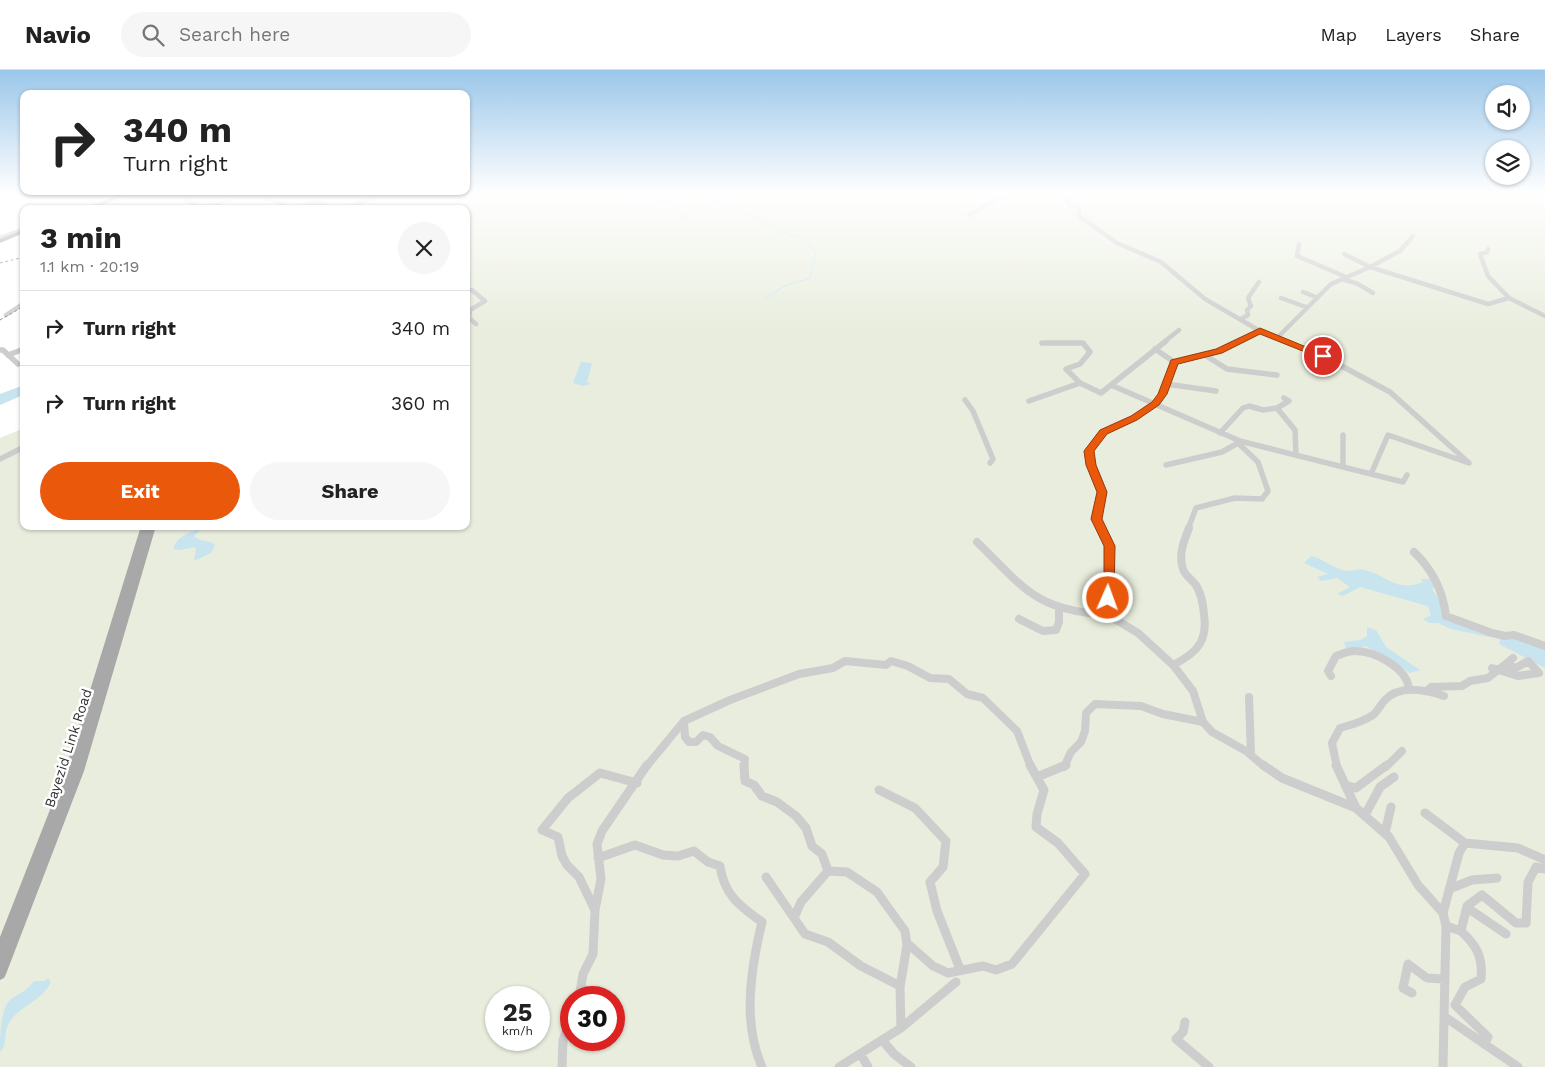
<!DOCTYPE html>
<html lang="en">
<head>
<meta charset="utf-8">
<style>
  :root { --surface:#fff; --page:#f6f6f6; --text:#222; --muted:#767676; --line:#e0e0e0; --accent:#ea580c }
  body { margin:0; font-family:"Work Sans",sans-serif; background:var(--page); color:var(--text); height:100vh; display:flex; flex-direction:column; font-size:19px; white-space:nowrap }
  * { box-sizing:border-box; margin:0 }
  p { font-size:16px; color:var(--muted) }
  .icon { flex:none; width:28px; height:28px; fill:none; stroke:currentColor; stroke-width:2; stroke-linecap:round; stroke-linejoin:round }
  .map { position:relative; flex:1; overflow:hidden }
  .details { position:absolute; left:20px; top:135px; width:450px; height:325px; display:flex; flex-direction:column; background:var(--surface); border-radius:10px; box-shadow:0 1px 4px #0004 }
  .details>* { flex:none }
  .banner { position:absolute; left:20px; top:20px; width:450px; height:105px; border-radius:10px; box-shadow:0 1px 4px #0004; background:#fff; color:var(--text); overflow:hidden }
  .fabs { position:absolute; left:1485px; top:15px; display:grid; gap:10px }
  .fabs a { display:grid; place-items:center; width:45px; height:45px; border-radius:50%; background:var(--surface); box-shadow:0 1px 4px #0004; font-size:25px }
  .speed { position:absolute; left:485px; top:916px; display:flex; gap:10px; font-size:25px; font-weight:700; text-align:center }
  .speed>* { display:grid; place-content:center; width:65px; height:65px; border-radius:50%; background:var(--surface); box-shadow:0 1px 4px #0004; line-height:1 }
  .speed small { font-size:12px; font-weight:400 }
  .speed .limit { border:8px solid #d22; background:#fff; color:#111 }
  .pin { position:absolute; display:grid; place-items:center; width:42px; height:42px; color:#fff; margin:-21px; border:2px solid #fff; border-radius:50%; box-shadow:0 1px 5px #0007 }
  .me { position:absolute; width:55px; margin:-28px; rotate:2deg; stroke-linejoin:round; filter:drop-shadow(0 0 4px #0008) }
  .turn { display:flex; align-items:center; gap:18px; height:105px; padding:0 20px; font-size:22px }
  .turn .icon { width:65px; height:65px; stroke-width:2.5 }
  .turn b { display:block; font-size:35px; line-height:42px }
  .round { display:grid; place-items:center; flex:none; width:52px; height:52px; border-radius:26px; background:var(--page) }
  .overview { display:flex; align-items:center; justify-content:space-between; height:85px; padding:0 20px }
  h1 { font-size:30px; font-weight:700; line-height:38px }
  .action { display:flex; gap:10px; margin-top:auto; padding:10px 20px }
  .action a { flex:1; height:58px; border-radius:30px; background:var(--accent); color:#fff; font-size:20px; font-weight:700; line-height:58px; text-align:center }
  .action a+a { background:var(--page); color:var(--text) }
  ul { padding:0; list-style:none }
  li { display:flex; align-items:center; gap:15px; height:75px; padding:0 20px; border-top:1px solid var(--line) }
  li div { flex:1 }
  li b { display:block; font-size:19px }
  li em { font-style:normal }
  header { display:flex; align-items:center; gap:30px; box-sizing:border-box; height:70px; padding:0 25px; background:var(--surface); border-bottom:1px solid var(--line) }
  header strong { font-size:24px }
  nav { display:flex; gap:28px; margin-inline-start:auto; font-size:18px }
  .search { width:350px; height:45px; background:var(--page); display:flex; align-items:center; gap:12px; box-sizing:border-box; padding:0 18px; border-radius:28px; color:var(--muted); font-size:19px }
  .map>svg:first-child { display:block }
</style>
</head>
<body>
<header>
<strong>Navio</strong>
<div class="search"><svg class="icon" aria-label="search" viewBox="0 0 24 24"><circle cx="10" cy="10" r="6"/><path d="M15 15l6 6"/></svg>Search here</div>
<nav><a>Map</a><a>Layers</a><a>Share</a></nav>
</header>
<div class="map">
<svg width="1545" height="997" viewBox="0 0 1545 997">
  <rect width="100%" height="100%" fill="#fff"/>
  <path fill="#e8eddd" fill-rule="evenodd" d="M473,124H1545V997H0V368L24,358V456H466V139H460ZM496,928H539V970H496ZM571,928H614V970H571Z"/>
  <path fill="#c8e4ee" d="M581,292L592,293L587,312L591,314L583,316L573,313Z
    M24,315L23,325L0,335V324Z
    M197,460H200L194,466C200,472 210,470 215,475L211,483L194,491L196,478L194,477L181,480L173,479C176,469 187,462 197,460Z
    M1311,486C1321,488 1325,493 1335,497C1350,505 1354,498 1364,500C1387,505 1396,523 1423,512L1421,509H1430L1435,517L1432,519L1444,537L1446,550L1490,563L1489,567L1451,559L1438,553H1429L1423,549L1431,545L1428,536L1360,517L1343,526L1337,524L1350,517L1337,508L1321,511L1317,507L1328,504L1304,493Z
    M1367,557L1376,560L1386,577L1420,600L1410,603L1366,576L1347,581L1344,572L1361,570L1367,566Z
    M1501,567L1509,570L1516,568L1545,580V598L1499,574Z
    M48,908L51,912C42,931 19,936 9,953C3,962 8,975 0,982C0,968 0,939 10,930C19,923 27,921 34,911H44Z"/>
  <g fill="none" stroke-linecap="round" stroke-linejoin="round">
    <path stroke="#c8e4ee" stroke-width="1" d="M613,124L612,127L672,131L682,140L684,152
      M670,129L707,130L741,141L781,162L802,169L816,182L810,208L784,216L766,228"/>
    <path stroke="#cdcdcd" stroke-width="4.5" d="M180,124L197,137L217,135L227,139
      M264,124L262,125L291,139
      M1062,124L1070,135L1079,137V146L1117,173L1161,192L1205,229L1260,261L1288,272
      M297,139L318,132L332,139
      M347,139L378,124
      M969,145L1006,124
      M0,168L24,159
      M1299,174L1297,186L1346,207
      M1488,179L1487,182L1480,184L1488,206L1509,228
      M1344,184L1370,197L1400,181L1413,166
      M1342,209L1358,214L1373,223
      M466,221L472,220L485,231L470,240
      M1303,222L1316,227
      M1281,228L1306,237
      M466,237L470,240L469,248L476,254
      M6,245L24,233
      M1241,249L1248,245L1247,240L1251,236L1248,228L1259,212
      M1277,268L1331,214L1370,197L1488,234L1509,228L1545,246
      M1164,272L1179,260
      M1238,272L1260,261"/>
    <path stroke="#cdcdcd" stroke-width="5.5" d="M1042,273H1083L1090,282L1080,294L1066,299L1080,313
      M1155,279L1174,292
      M0,280H3L18,294
      M8,285L24,279
      M1205,285L1227,299L1277,305
      M1166,314L1216,321
      M1111,315L1240,371L1371,404L1388,365L1469,393L1390,322L1323,286L1284,271
      M1284,328L1289,331L1277,338L1295,360L1296,384
      M965,330L973,341L993,389L990,393
      M1029,331L1080,313L1101,323L1166,271
      M1220,363L1243,338L1249,336L1263,340L1277,338
      M1343,365V397
      M0,389L24,377
      M1166,395L1222,382L1238,373
      M1371,404L1403,412L1407,405
      M1101,459L1096,449L1102,422L1088,381L1103,362L1134,348L1155,333L1162,325L1174,292L1219,281L1240,271
      M1188,459L1196,438L1235,428L1262,429L1268,421L1258,392L1238,373"/>
    <path stroke="#cdcdcd" stroke-width="8" d="M1100,458L1109,476L1108,545L1138,563L1173,595L1193,621L1203,652L1212,662L1246,681L1265,697
      M977,472C1026,520 1035,540 1108,545
      M1414,482C1433,500 1443,521 1446,546L1492,563L1505,566L1514,565L1545,576
      M1019,549L1043,561L1056,560L1059,552V537
      M1173,595C1197,583 1208,571 1204,544C1203,534 1202,526 1197,517C1194,511 1185,506 1183,499C1178,485 1184,471 1189,458
      M1492,598L1518,606L1539,603L1528,591L1516,598L1506,594
      M1331,606L1328,601L1336,586C1342,584 1348,581 1355,581C1375,581 1407,598 1409,619
      M1427,621L1431,617L1462,616L1470,611L1488,608L1513,588
      M1249,627L1251,685
      M684,651L685,667L689,672H696L703,665L710,667L718,676L745,689L744,697
      M646,697L684,651L730,630L799,604L833,598L845,591L886,595L891,591L908,596L930,608L949,609L967,624L983,628L1017,661L1031,697
      M1064,697L1071,682L1081,672L1085,661L1086,643L1095,634L1141,636L1163,644L1203,652
      M1337,697L1332,673L1340,658C1351,655 1363,652 1373,645C1378,641 1380,635 1385,630C1400,614 1426,620 1444,626
      M1386,697L1402,681"/>
    <path stroke="#cdcdcd" stroke-width="9" d="M744,695L745,711L754,715L762,726L777,732L796,746L806,758L812,776L822,784L828,801L847,802L877,822L905,861L907,875L900,917L901,958L839,997
      M1263,695L1282,708L1356,738L1389,767L1418,815L1443,843L1446,856L1443,997
      M1336,695L1356,738
      M1037,707L1066,695
      M1345,715L1356,718L1387,695
      M879,720L915,738L946,771L943,797L930,812L937,841L960,899
      M1425,743L1465,773
      M1365,745L1380,717L1394,707
      M1385,763L1391,737
      M598,788L635,775L663,785L678,786L694,781L708,792L720,796C724,825 740,836 762,852C751,898 742,952 762,997
      M828,801L801,832L794,848L805,864L828,872L861,896L900,916
      M766,807L794,848
      M1449,819L1472,810L1497,808
      M595,840L601,809L597,774L602,761L647,695
      M1466,840L1472,841L1506,864
      M1443,843L1459,783L1465,773L1518,778L1545,790
      M1446,856L1461,861L1467,836L1482,825L1516,853H1526L1528,812L1536,797L1545,799
      M1461,861C1477,876 1483,887 1481,909L1465,917L1455,935L1488,967L1484,974
      M907,873L933,896L948,903L983,896L996,900L1012,894L1085,804L1058,773L1036,757L1037,744L1044,720L1030,695
      M1412,923L1403,918L1408,894L1427,908L1445,909
      M579,928L583,904L593,884L595,840L579,807L567,795L562,786L558,767L542,760L568,728L600,703L637,713
      M1445,947L1518,997
      M1185,952L1183,962L1176,969L1209,997
      M901,958L956,912
      M883,971L894,984L911,997
      M861,985L868,997
      M562,997L563,970L571,948"/>
    <path fill="#a8a8a8" fill-rule="evenodd" d="M141,456H156L84,701L6,904L4,908L0,910V867L64,704Z"/>
    <path fill="#979797" fill-rule="evenodd" d="M122,124H130L91,139H82Z
      M24,159V163L0,173V169Z"/>
    <path stroke="#858585" stroke-width="1" stroke-dasharray="3 2.5" stroke-linecap="butt" d="M207,139L244,124
      M0,193L24,187
      M0,250L24,236"/>
  </g>
  <linearGradient id="sky" x2="0" y2="1"><stop stop-color="#9bc7ea"/><stop offset="0.47" stop-color="#fff"/><stop offset="1" stop-color="#fff" stop-opacity="0"/></linearGradient>
  <rect width="1545" height="263" fill="url(#sky)"/>
  <path fill="#ea580c" stroke="#983908" d="M1260,258L1328,286L1320,288L1260,264L1222,283L1178,294L1167,324L1159,335L1137,350L1107,364L1094,381L1096,395L1107,422L1102,449L1115,476L1114,528L1112,531H1104V476L1091,449L1097,422L1086,395L1084,381L1100,360L1131,346L1152,332L1158,324L1171,290L1216,279Z"/>
  <g text-anchor="middle" stroke-width="5" stroke-linejoin="round" paint-order="stroke">
    <g font-size="14" fill="#303030" stroke="#fff">
      <text transform="translate(68 678) rotate(-72)" y="5">Bayezid Link Road</text>
    </g>
  </g>
</svg>
<div class="fabs">
<a><svg class="icon" aria-label="sound" viewBox="0 0 24 24"><path d="M4 9h4l5-4v14l-5-4H4zM17 9q2 3 0 6"/></svg></a>
<a><svg class="icon" aria-label="layers" viewBox="0 0 24 24"><path d="M12 4l9 5-9 5-9-5zM3 14l9 5 9-5"/></svg></a>
</div>
<div class="speed"><div>25<small>km/h</small></div><div class="limit">30</div></div>
<div class="pin" style="left:1323px;top:286px;background:#d93025"><svg class="icon" aria-label="arrive" viewBox="0 0 24 24"><path d="M6 21V4h12l-3 4 3 4H6"/></svg></div>
<svg class="me" style="left:1108px;top:528px" viewBox="-20 -20 40 40"><circle r="17" fill="#ea580c" stroke="#fff" stroke-width="3"/><path d="M0-11L8 9 0 5-8 9z" fill="#fff"/></svg>
<div class="banner">
<div class="turn"><svg class="icon" aria-label="right" viewBox="0 0 24 24"><path d="M7 20v-9h11M14 6l5 5-5 5"/></svg><div><b>340 m</b>Turn right</div></div>
</div>
<section class="details">
<div class="overview"><div><h1>3 min</h1><p>1.1 km · 20:19</p></div><a class="round"><svg class="icon" aria-label="close" viewBox="0 0 24 24"><path d="M6 6l12 12M18 6L6 18"/></svg></a></div>
<ul>
<li><svg class="icon" aria-label="right" viewBox="0 0 24 24"><path d="M7 20v-9h11M14 6l5 5-5 5"/></svg><div><b>Turn right</b></div><em>340 m</em></li>
<li><svg class="icon" aria-label="right" viewBox="0 0 24 24"><path d="M7 20v-9h11M14 6l5 5-5 5"/></svg><div><b>Turn right</b></div><em>360 m</em></li>
</ul>
<div class="action"><a>Exit</a><a>Share</a></div>
</section>
</div>
</body>
</html>
